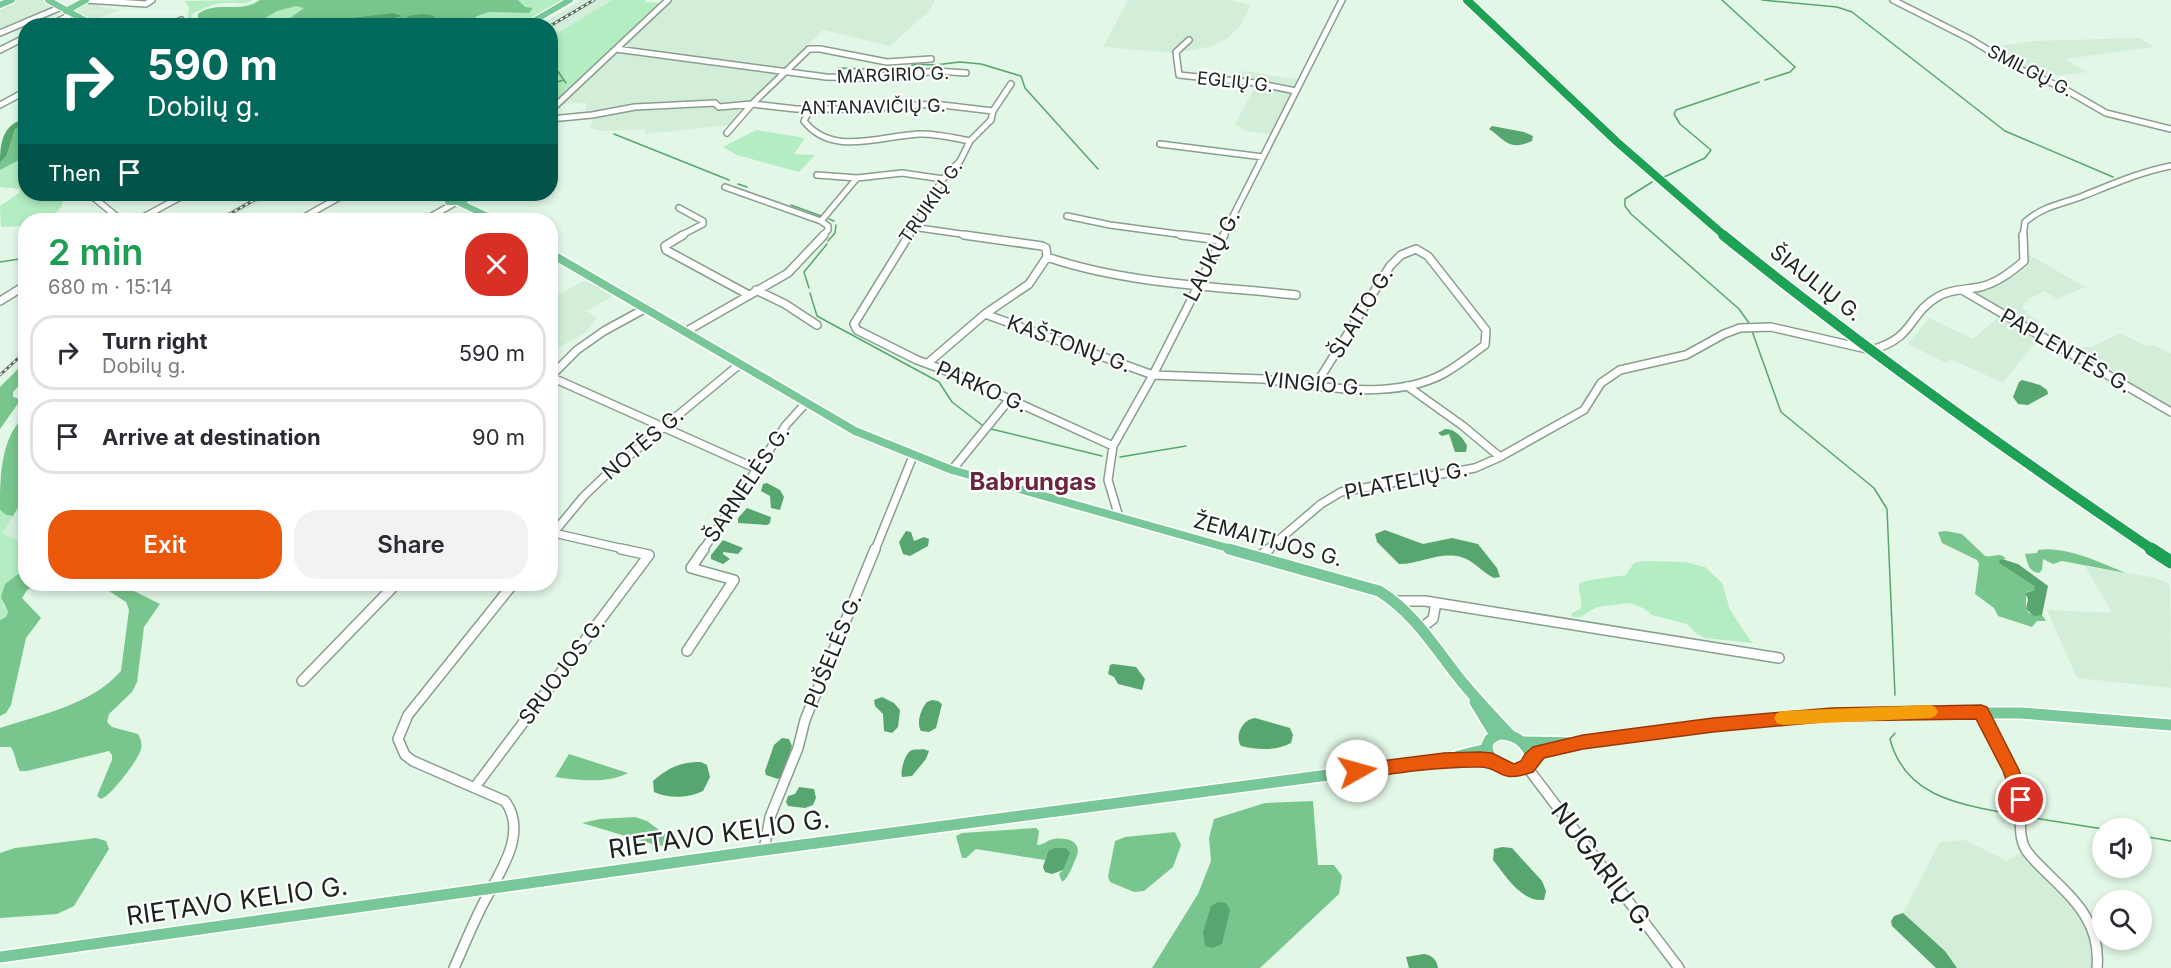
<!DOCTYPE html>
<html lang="en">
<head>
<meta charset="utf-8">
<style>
  :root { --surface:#fff; --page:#f2f2f3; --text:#2b2b33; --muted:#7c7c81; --line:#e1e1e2; --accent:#ea580c }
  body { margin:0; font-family:Inter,sans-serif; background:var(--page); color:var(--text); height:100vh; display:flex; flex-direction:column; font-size:22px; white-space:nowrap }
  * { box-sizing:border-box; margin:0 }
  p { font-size:20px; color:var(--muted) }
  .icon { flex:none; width:33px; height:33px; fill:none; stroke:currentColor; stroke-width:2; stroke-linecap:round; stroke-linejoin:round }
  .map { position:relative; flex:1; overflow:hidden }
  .details { position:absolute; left:18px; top:213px; width:540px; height:378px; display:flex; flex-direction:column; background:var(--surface); border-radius:24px; box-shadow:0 3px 9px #0003 }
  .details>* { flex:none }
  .banner { position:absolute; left:18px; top:18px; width:540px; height:183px; border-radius:24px; box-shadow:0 3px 9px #0003; background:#00695c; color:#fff; overflow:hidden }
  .fabs { position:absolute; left:2092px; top:818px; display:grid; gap:12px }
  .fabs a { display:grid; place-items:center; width:60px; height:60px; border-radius:50%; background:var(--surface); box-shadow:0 3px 9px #0003; font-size:30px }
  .pin { position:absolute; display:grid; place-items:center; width:51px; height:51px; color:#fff; margin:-26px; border:3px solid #fff; border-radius:50%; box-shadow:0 2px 6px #0007 }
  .me { position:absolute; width:66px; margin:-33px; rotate:83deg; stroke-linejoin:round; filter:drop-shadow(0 0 4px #0008) }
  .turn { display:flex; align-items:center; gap:21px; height:126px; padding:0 30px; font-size:27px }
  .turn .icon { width:78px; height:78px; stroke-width:2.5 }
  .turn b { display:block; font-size:42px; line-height:51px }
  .then { display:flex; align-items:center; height:57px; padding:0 30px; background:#0003; gap:12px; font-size:22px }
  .round { display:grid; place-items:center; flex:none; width:63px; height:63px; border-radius:24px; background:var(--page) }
  .overview { display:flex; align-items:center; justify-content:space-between; height:102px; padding:0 30px }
  h1 { font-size:36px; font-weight:600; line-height:45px; color:#1e9e55 }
  .primary-button { display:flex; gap:12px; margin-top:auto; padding:12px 30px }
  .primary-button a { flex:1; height:69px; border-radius:24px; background:var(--accent); color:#fff; font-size:24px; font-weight:600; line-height:69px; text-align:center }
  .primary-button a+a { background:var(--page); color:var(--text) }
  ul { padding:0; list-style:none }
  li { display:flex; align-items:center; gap:18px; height:75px; margin:0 12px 9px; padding:0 18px; border:3px solid var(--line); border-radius:24px }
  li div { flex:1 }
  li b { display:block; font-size:22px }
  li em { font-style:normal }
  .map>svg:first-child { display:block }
</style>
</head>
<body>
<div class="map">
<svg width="2171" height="968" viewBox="0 0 2171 968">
  <rect width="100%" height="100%" fill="#e2f7e6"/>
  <path fill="#d2eed8" d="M15,0H43L55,8L0,31V6Z
    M88,0L106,4L102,7L120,10L90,21L72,10Z
    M581,0H612L551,38L550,26H539Z
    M671,0H935L931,9L890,46L823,30L781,70L731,125L645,134V129L603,131L590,128L593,118L584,117L587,103L562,104Z
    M1128,0H1229L1251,5L1241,25L1229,37L1213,46L1176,53L1103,47Z
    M2139,38L2154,47L2065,59L2087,72L2041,78L1985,48L2035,41Z
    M1245,71L1299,80L1272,134L1245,131L1235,124L1256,85L1239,82L1237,77Z
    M258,194H275L224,220H215Z
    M2028,254L2085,287L2058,299L2044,291L2028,299L2029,301L2023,304V309L2028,311L2026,313L2040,322L2027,327L1971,292L1994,286L2025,263Z
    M590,278L616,294L587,311L597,318L586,332L551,352V298Z
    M2000,316L2039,338L2003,383L1951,359L1946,363L1908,344L1929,318L1973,339Z
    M2120,333L2146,346L2152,345L2171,353V409L2071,352L2082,347H2092Z
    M25,496V543L1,534Z
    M2085,566L2151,577L2164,581L2170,586L2171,688L2077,678L2047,610L2112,613Z
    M1965,840L2007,861L2018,853L2043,864L2093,924L2101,945V968H1957L1945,951L1903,913L1940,842Z"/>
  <path fill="#b3edc1" d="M253,0C244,5 233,2 223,3C211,4 202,9 191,15L192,20L188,17L189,7L185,1Z
    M260,0H567L522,25L197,26Z
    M612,0H646L645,2L662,3L551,108L550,38Z
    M756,130L805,138L794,154L815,155L799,172L737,155L723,147Z
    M25,157L26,194H56L62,196C67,216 39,220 26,220L25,226L1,227L0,206L19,193L20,189L0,187V170Z
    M0,510L6,515L13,516L2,534L26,543L25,569L18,573L3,605L8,612L6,617L0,620Z
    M1644,561L1685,562L1705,567L1722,583L1730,610L1752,643L1705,638L1697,634L1687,624L1652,615L1643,608L1630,603L1597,607L1580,617H1573L1571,614L1581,608C1583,600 1578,592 1579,584C1585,579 1615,577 1626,575L1634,563Z"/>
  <path fill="#78c68d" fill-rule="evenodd" d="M260,0H518L525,7L533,8L529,13L489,12L477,16L466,26L443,25L434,16H408L401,21L403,24L374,25L399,18L392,13L358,17L325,25L197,26L198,14C215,0 243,14 260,0ZM296,6L304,8L282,24H255L277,11Z
    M25,124V157L0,170V163L7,155L15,129Z
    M25,362V379L13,392V397L19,399V402L0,429V387Z
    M25,416V496L13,516L6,515L0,510C0,480 0,437 25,416Z
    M1946,531L1962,534L1985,556C1994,558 1999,551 2006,559H2002L2000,564L2034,586L2036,590L2026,592V609L2029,613L2042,615L2046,621H2037L2032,627L1998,616L1994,608L1975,594L1979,564L1977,560L1942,543L1938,532Z
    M2038,550C2064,545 2102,563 2126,573L2062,561L2053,564L2043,559L2042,570L2039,573C2028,571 2028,564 2025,554L2037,553Z
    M25,569L26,584H38L27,590L22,598L41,618L26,638L11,705L6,713L0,716V620L6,617L8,612L1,597L5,584Z
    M98,584H120L160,604L144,627L137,682L132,692L109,714L107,722L112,727L138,734C141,739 143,745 140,752C136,762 111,796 101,799L97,796L112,760V755L109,751L27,771H20C15,763 16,755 11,747H0V728C42,714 91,705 121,671L129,610L126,602Z
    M569,754L628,773C606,784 578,780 555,777Z
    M1313,801L1318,865H1334L1342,876L1339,894L1260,968H1152L1198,894L1211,861L1209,838L1214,819L1265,803Z
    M635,817L647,821L677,843L659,846L582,823L600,819Z
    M1036,828L1039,831L1037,845C1044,845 1047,840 1054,839C1068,837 1083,842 1076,858C1072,867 1069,877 1062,882L1059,874L1063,870L1048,851L1045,860L976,849L966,858H962L956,836L962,833Z
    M1175,832L1181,845L1173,867L1144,891L1134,892L1110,882L1108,877L1115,841L1125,837Z
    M96,838L106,841L109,849L74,906L68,909L57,914L0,918V853L15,848Z"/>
  <path fill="#58a66f" d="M392,13L402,16L374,25H325L358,17Z
    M423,14L434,16L443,25H405L401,22L408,16Z
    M25,119V124L15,129L7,155L0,163C0,142 3,124 25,119Z
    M1492,126L1524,132L1533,136L1532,141C1509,152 1504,139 1489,129Z
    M2022,380L2040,385L2047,390L2048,394L2028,405L2018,404L2013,397L2019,382Z
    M1445,429C1454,428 1464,438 1467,446L1466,452H1455L1449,434L1442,436L1438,433Z
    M767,483L780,490L784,497L780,510L771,508L770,496L761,491L763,484Z
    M747,508L771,517L770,523L767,525L738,523V518Z
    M1385,530L1423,544L1452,538L1478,544L1497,568L1500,577L1494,578C1483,573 1473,560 1461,557C1439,551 1421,564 1399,564L1377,542L1375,534Z
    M906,531L911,532L914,541L924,537L929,539L928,546L910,556L903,554L899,542Z
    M723,540L743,548L738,554L723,552V554L730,559L723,564L711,559V555Z
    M2002,559L2018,564L2048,586L2042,615L2034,616L2026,609L2028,599L2025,593L2035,590L2034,586L2000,564L1999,561Z
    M1113,664L1136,667L1145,679L1142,690L1118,684L1114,677L1108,674L1110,665Z
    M882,697L894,703L900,710L898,727L892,733L884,731L883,714L875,706L874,700Z
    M932,700L938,701L942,704L936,728L929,732L921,731C916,723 921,709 927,702Z
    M1255,718L1290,728L1293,735L1291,743C1276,751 1258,750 1241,746C1234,735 1243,719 1255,718Z
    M782,738L789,739L792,746L782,776L778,779L766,775L765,771L774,745Z
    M923,749L929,751L926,759L912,776L902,777C900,772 905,752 912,750C916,749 919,750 923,749Z
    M701,762L707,765L710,777L703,791C689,798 668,799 654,792L653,781C669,767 681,762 701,762Z
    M799,787L814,789L816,798L813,805L805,808L788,806L786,802L788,796L795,794Z
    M1502,847L1512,848L1542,881L1546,891L1544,900C1521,902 1506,876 1493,860L1494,849Z
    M1055,848H1066L1070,853L1063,870L1052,874L1045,872L1043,867L1048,851Z
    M1218,902L1226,903L1230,910L1222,944L1212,948L1205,946L1203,932L1211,906Z
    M1903,913L1945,951L1957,968H1936L1892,926L1891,921L1894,916Z
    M1424,954C1432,955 1437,960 1438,968H1409L1406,957Z"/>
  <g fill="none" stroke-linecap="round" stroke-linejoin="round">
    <path stroke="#58a66f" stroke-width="1.5" d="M1722,0L1795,67L1790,72L1765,80
      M1762,0L1837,7L1852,12L2005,131L2113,177
      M550,60L566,83
      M839,68L866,69
      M880,72L889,73L916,64L935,65L960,62L981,64L1021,76L1025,88L1098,169
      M550,84L564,80
      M614,134L729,180
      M1664,177L1705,158L1711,150L1680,124L1674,114L1676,110L1759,82
      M1652,182L1625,199V206L1631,214L1739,309L1749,323
      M738,184L747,187
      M791,205L821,216
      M829,219L834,221
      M828,241L835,233L836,225
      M0,262L26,258
      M809,288L804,272L827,244
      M810,293L817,316L939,382L952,402L982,425
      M1752,331L1781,412L1874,488L1887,509L1895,695
      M991,429L1102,456
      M1120,457L1186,446
      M1895,733L1890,739C1905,797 1959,804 2011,814
      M2034,818L2103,829
      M2142,836L2171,841"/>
    <g stroke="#8a9e8e" stroke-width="8">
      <path id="minor-far2" d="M86,0L146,4L152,0
        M1893,0L1970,39L2019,69L2061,87L2106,113L2171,129
        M49,26L72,14
        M169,26L181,20
        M0,33L59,8
        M1189,40L1176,52L1179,75L1256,83L1296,91
        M616,49L826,77L883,78L936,71L966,73
        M0,50L26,37
        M0,105L26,91
        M810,109L804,121C832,157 880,136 919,134C936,133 953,138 970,141
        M550,111L668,0
        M550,119L592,115L635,107L715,103L719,107L752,104L796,109H861L934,104L993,111
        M727,133L752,104L809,49H820L887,62L931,59
        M1160,144L1263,157
        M817,175L857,178L902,173L943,179
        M725,187L821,221
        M85,194L93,197
        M99,194L93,197L121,220
        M679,208L703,221V224L680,236
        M1067,216L1110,225L1192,236
        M138,220L186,194
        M299,220L345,194
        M425,220L453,204
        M912,227L975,236
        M822,236L828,230V226L821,221L857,178
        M908,236L943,179L960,161L970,141L991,120L993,111L1011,84
        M1223,236L1342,0
        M2023,236L2025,222C2043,206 2062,204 2083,196C2113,184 2140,172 2171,166"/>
    </g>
    <g stroke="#8a9e8e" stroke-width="10">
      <path id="minor-far1" d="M683,235L665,246L666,250L749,295
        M909,235L854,324L857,330L917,360L952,373L1113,446
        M1181,235L1220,240
        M1416,249L1428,256L1486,330L1485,345C1471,355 1458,366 1443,374C1405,394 1356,391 1315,386L1390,266L1401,255Z
        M1047,257C1125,284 1214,286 1296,295
        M756,290L785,304L817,325
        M1962,290L2171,412
        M0,301L26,285
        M985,314L1153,375L1263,379L1315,386
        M685,332L788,273L824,235
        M928,363L985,314L1029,284L1047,257L1046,248L1042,246L964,235
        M550,377L577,350L604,331L646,308
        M551,377L757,469
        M1407,386L1463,426L1500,457
        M952,470L1009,400
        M1119,517L1108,480L1113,446L1153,375L1224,235
        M554,533L628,550
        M550,537L584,496L608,473L740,364
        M703,550L786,425L806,403
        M875,550L913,456
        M1267,550L1321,504L1341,492L1475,468L1500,457L1584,410L1601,383L1620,370L1686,355L1724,334L1740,328L1771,327L1871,350C1916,338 1907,314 1939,296C1951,289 1966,290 1980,287C1997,283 2011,272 2024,261L2023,235"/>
    </g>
    <g stroke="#8a9e8e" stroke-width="12">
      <path id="minor" d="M1259,557L1269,549
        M1396,601H1425L1779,658
        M1421,628L1433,619L1436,603
        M687,651L734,580L691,568L704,549
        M302,681L396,584
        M1981,712C1993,737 2008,761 2017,787C2025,806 2015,832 2026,850C2032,859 2041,867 2048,874C2077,902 2101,925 2097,968
        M1527,767L1679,968
        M475,787L649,555L621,549
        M764,850L770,817L798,748L805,720L875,549
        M454,968C463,948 471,928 481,908C496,877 530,835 505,801L413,761L405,755L398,739L408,715L513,584"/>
    </g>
    <g stroke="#fff" stroke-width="8">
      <path id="major-far2" d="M48,0L95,26
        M0,5L12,0
        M66,11L86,0
        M525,26L570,0
        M456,194L448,198V202H462L469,197L466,194
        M460,203L496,220"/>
    </g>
    <g stroke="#fff" stroke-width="11">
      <path id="major-far1" d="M550,253L855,431L952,470L1235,550"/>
    </g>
    <g stroke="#fff" stroke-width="14">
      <path id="major" d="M1229,549L1379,591C1416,614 1436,650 1463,683C1478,701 1494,718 1510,735
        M1475,702L1495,735
        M1499,734C1514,734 1523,740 1530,753L1527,767C1509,773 1488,767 1487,745L1490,739Z
        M1523,742L1578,743L1737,722L1872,713H2021L2171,725
        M1458,756L1487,749
        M1531,759L1539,752L1560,748
        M0,957L764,850L1313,777L1444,760L1492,761"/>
    </g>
    <g stroke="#fff" stroke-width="10">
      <path id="highway-far2" d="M1467,0L1617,142L1725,236"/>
    </g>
    <g stroke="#fff" stroke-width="13">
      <path id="highway-far1" d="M1723,235C1861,347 2006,450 2153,550"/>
    </g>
    <g stroke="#fff" stroke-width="16">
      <path id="highway" d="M2151,549L2171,562"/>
    </g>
    <use href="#minor-far2" stroke="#fff" stroke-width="5"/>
    <use href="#minor-far1" stroke="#fff" stroke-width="7"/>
    <use href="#minor" stroke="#fff" stroke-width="9"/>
    <use href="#major-far2" stroke="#77c798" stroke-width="6"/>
    <use href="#major-far1" stroke="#77c798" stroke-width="8"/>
    <use href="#major" stroke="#77c798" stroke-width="11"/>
    <use href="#highway-far2" stroke="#1da154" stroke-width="8"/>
    <use href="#highway-far1" stroke="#1da154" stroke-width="10"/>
    <use href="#highway" stroke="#1da154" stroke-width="13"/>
    <g stroke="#5e6a61" stroke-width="3">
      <path id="rail" d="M550,26L594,0
        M219,220L265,194
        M0,375L26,351"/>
    </g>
    <use href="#rail" stroke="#fff" stroke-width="1.5" stroke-dasharray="3" stroke-linecap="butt"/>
  </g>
  <path fill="#ea580c" stroke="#983908" stroke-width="1.5" d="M1981,705L1987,707L2019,770L2029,800L2027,805L2021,808L2015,805L2003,771L1976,719L1832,721L1713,732L1583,749L1544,758L1533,772C1496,785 1504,766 1476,767C1436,767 1397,773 1357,779L1351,776L1349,771L1351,766L1357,764L1444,753L1480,752L1492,753L1514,764L1521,761L1525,754L1533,747L1583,735L1713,718L1832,708Z"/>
  <path fill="#f59e0b" d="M1930,705L1935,707L1938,712L1935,716L1930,718L1783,725L1777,723L1774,718L1777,713L1783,711Z"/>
  <g text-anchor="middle" stroke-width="4.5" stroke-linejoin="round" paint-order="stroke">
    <g font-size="18" fill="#1c241e" stroke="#fff">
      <text transform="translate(2030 71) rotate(27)" y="6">SMILGŲ G.</text>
      <text transform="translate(893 75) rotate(-2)" y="6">MARGIRIO G.</text>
      <text transform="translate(1235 82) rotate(6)" y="6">EGLIŲ G.</text>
      <text transform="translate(873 107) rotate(-1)" y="6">ANTANAVIČIŲ G.</text>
      <text transform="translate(931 202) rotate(-55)" y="6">TRUIKIŲ G.</text>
    </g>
    <g font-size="21" fill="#1c241e" stroke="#fff">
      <text transform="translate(1212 256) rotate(-63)" y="7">LAUKŲ G.</text>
      <text transform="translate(1816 283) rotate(38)" y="7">ŠIAULIŲ G.</text>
      <text transform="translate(1361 313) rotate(-58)" y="7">ŠLAITO G.</text>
      <text transform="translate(1069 344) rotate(20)" y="7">KAŠTONŲ G.</text>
      <text transform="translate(2066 351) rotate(30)" y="7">PAPLENTĖS G.</text>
      <text transform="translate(1314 384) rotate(5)" y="7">VINGIO G.</text>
      <text transform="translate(982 387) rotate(24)" y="7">PARKO G.</text>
      <text transform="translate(643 444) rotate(-40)" y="7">NOTĖS G.</text>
      <text transform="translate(1406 481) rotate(-11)" y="7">PLATELIŲ G.</text>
      <text transform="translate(747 484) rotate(-56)" y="7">ŠARNELĖS G.</text>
      <text transform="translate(1268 540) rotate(15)" y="7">ŽEMAITIJOS G.</text>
      <text transform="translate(833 651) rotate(-68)" y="7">PUŠELĖS G.</text>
      <text transform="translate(562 671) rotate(-53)" y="7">SRUOJOS G.</text>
    </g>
    <g font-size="24" font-weight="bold" fill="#6a263d" stroke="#fff">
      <text x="1033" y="490">Babrungas</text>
    </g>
    <g font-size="26" fill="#1c241e" stroke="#fff">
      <text transform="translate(719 834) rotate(-8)" y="9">RIETAVO KELIO G.</text>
      <text transform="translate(1603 867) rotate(53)" y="9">NUGARIŲ G.</text>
      <text transform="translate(237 901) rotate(-8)" y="9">RIETAVO KELIO G.</text>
    </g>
  </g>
</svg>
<div class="fabs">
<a><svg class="icon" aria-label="sound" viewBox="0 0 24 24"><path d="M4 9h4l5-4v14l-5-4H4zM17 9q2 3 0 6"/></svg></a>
<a><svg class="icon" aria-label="search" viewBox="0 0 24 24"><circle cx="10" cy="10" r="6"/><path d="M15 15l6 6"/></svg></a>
</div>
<div class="pin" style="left:2021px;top:800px;background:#d93025"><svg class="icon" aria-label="arrive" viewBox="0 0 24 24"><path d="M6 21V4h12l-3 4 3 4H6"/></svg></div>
<svg class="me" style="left:1357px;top:771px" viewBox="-20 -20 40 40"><circle r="19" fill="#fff"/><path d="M0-13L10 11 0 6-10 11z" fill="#ea580c"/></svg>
<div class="banner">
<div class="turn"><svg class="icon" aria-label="right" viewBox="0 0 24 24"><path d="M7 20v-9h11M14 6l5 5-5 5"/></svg><div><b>590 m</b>Dobilų g.</div></div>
<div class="then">Then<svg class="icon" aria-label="arrive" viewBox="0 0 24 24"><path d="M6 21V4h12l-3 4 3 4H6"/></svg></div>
</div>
<section class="details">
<div class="overview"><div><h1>2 min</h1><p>680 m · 15:14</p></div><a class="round" style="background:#d93025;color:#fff"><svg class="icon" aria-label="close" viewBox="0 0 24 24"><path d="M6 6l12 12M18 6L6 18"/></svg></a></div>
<ul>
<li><svg class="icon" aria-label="right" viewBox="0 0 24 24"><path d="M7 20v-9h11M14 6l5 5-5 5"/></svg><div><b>Turn right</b><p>Dobilų g.</p></div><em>590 m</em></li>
<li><svg class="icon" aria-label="arrive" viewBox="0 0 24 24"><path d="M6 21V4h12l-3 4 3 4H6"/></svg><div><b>Arrive at destination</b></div><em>90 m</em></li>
</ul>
<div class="primary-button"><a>Exit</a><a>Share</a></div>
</section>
</div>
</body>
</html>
